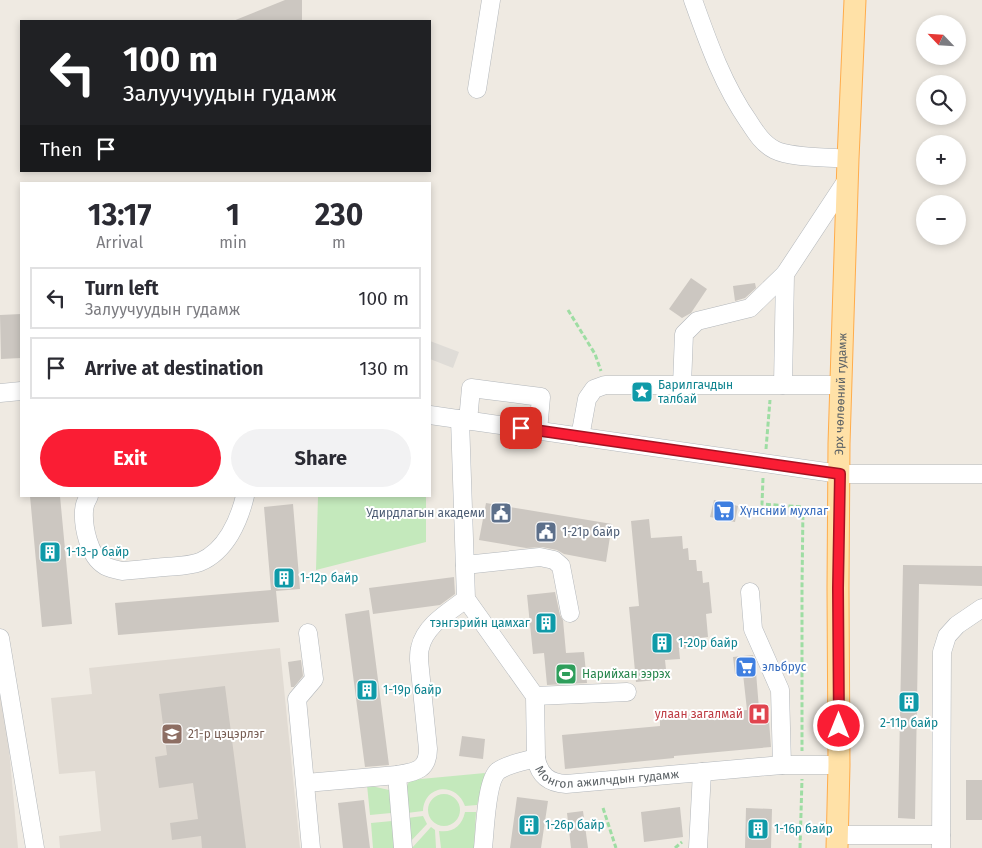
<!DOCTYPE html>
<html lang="en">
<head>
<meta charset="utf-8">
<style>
  :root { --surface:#fff; --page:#f2f2f3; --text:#2b2b33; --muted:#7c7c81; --line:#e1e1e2; --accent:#fa1d34 }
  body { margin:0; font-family:"Fira Sans",sans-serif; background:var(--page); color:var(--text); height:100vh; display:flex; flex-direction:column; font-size:19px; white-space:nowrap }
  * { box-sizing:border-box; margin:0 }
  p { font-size:16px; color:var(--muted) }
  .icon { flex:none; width:28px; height:28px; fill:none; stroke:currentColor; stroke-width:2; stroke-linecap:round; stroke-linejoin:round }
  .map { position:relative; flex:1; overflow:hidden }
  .side { position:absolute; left:20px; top:182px; width:411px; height:315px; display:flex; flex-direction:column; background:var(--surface); border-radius:0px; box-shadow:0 2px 8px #0003 }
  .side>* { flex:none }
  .guide { position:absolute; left:20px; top:20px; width:411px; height:152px; border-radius:0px; box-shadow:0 2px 8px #0003; background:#202124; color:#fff; overflow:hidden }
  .needle { width:32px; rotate:295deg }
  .tools { position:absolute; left:916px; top:15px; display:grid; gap:10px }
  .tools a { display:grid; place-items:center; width:50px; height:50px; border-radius:50%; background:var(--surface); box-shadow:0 2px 8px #0003; font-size:25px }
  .pin { position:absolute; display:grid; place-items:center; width:42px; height:42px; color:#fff; margin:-21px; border-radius:10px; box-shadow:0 2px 8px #0006 }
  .me { position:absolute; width:55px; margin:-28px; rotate:0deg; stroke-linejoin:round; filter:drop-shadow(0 0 4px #0008) }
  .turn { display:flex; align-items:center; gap:18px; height:105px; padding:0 20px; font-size:22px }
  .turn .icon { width:65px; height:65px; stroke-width:2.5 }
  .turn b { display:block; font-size:35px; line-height:42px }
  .then { display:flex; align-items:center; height:48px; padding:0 20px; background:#0003; gap:10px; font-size:19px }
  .eta { display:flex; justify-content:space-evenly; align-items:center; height:85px; text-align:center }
  .eta b { font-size:30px; font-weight:700; line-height:35px }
  .primary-button { display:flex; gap:10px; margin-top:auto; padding:10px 20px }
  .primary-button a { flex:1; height:58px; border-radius:30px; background:var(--accent); color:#fff; font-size:20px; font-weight:700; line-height:58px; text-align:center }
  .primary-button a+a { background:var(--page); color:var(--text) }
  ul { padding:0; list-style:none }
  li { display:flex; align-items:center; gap:15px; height:62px; margin:0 10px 8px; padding:0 10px; border:2px solid var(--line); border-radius:0px }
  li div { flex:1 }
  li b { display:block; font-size:19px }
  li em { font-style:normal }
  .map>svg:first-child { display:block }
</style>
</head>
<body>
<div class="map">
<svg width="982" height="848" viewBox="0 0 982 848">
  <rect width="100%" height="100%" fill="#efeae2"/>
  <path fill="#dfdcd7" d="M430,341L459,352L453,368L430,359Z"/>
  <path fill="#e1dbd3" d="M280,648L300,848H60L59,836L101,831L95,771L59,774L51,698L92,694L89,668Z
    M0,650L18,848H0Z"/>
  <path fill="#c4e9bc" d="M318,496H426V542L316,570Z
    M485,773L477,805L465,806C456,781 424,785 423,811L407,813C406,801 403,791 410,780Z
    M367,785L389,790L391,813L370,815Z
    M428 810a16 16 0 1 1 32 0a16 16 0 1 1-32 0Z
    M465,812H476L474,848H441L439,831C453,833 462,826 465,812Z
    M423,816L427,824L409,843L407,818Z
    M392,821L395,848H373L371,823Z
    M431,827L435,830L436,848H412Z"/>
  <path fill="#ccc7c1" d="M285,0H302V21H233Z
    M691,278L707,289L691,313L682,318L669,309Z
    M755,283L756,288L745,298L735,301L733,286Z
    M21,314V358L1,359L0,315Z
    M30,496H60L72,624L42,627Z
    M714,500L738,506L735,522L710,517Z
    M486,503L612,524L606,562L564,554L557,550L542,547L526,548L479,540Z
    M293,504L300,589L276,591L279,622L118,635L115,603L271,590L264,507Z
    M649,519L651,538L682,536L683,549L688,548L689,560H696L697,571H702L703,583L709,582L712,613L706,614L708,637L691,639L692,648L679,649L680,659L665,660L667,679L636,682L629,607L639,606L631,521Z
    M903,565L982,566V586L919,584L915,819L898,818Z
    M454,577L455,594L440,605L373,614L369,588Z
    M555,592L560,615L563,620L566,653L584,652L587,683L547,685L544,653L533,654L527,595Z
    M369,610L389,765L365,767L345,614Z
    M753,655L755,660L759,709L768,708L771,747L674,756V758L565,769L562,735L660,726V718L747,710L743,674H735L733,657Z
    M301,660L303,676L294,687H291L288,662Z
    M225,686L246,848H202L201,836L172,840L170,823L198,819L193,783L159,788L155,757L167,755L159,694Z
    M462,736L485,739L483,759L459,756Z
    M966,780H982V820H966Z
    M517,797L548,801L541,848H510Z
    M364,800L370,848H343L338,803Z
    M680,807L683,837L644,842L641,812Z
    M746,808L772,809L771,848H745Z
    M583,811L588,848H571L567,813Z"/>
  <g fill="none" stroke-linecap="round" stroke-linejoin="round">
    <g stroke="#b3b7bb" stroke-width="19">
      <g id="minor">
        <path d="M693,0C708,42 723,85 749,122C756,133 763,144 775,150C791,158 829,157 848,159"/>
        <path d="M477,89L491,0"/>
        <path d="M682,385L684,334L697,321L750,308L785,274"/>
        <path d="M783,385L785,274L847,180"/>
        <path d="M0,393L21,391"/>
        <path d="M430,415L840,474H982"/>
        <path id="s1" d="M460,419L466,599L535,696L536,758C539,775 549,783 566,784L782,765H839"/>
        <path d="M468,421L471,388L541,397L538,431"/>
        <path d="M580,437L587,399L594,389L605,385H841"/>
        <path d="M89,496C86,501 84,506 84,511C83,527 89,556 104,565C109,569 116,569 122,571C137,570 151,568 165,567C177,566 189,566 200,562C226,551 239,521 245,496"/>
        <path d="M465,565L540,557L554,560L561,566L570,613"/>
        <path d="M750,592L753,629L780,690L782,765"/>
        <path d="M308,633L314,679L297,699L311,848"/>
        <path d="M0,638L35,848"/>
        <path d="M535,696L627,692"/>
        <path d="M306,783L397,775"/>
        <path d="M838,835H941"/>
        <path d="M403,848L397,775C414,772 428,771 428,749L419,660C419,656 419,651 420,648C425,625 449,612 466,599"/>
        <path d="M483,848C485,832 486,781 498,771C507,764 525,761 536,758"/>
        <path d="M698,848L702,772"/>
        <path d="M941,848L942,652L947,636L957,625L982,608"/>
      </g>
    </g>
    <g stroke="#ffac4b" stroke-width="23">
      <g id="major">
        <path id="s2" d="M837,848L839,765L838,588L839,444L848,159L855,0"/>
      </g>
    </g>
    <path stroke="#9edda3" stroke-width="3" stroke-dasharray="5 2.5" stroke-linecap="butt" d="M568,310L595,354L601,371
      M766,449L770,400
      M763,478L762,504L803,507L802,587V751
      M603,808L616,848
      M675,848L682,842
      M800,848L802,779"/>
    <use href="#minor" stroke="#fff" stroke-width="18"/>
    <use href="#major" stroke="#ffe1a7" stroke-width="21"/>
  </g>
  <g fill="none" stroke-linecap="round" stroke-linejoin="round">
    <g stroke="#a21322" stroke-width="12">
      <path id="route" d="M521,428L840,474L838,588L839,726"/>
    </g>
    <use href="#route" stroke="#fa1d34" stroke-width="9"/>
  </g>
  <defs>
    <g id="sight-square" transform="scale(1.125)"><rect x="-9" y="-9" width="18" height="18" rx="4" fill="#0f9aa8" stroke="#fff"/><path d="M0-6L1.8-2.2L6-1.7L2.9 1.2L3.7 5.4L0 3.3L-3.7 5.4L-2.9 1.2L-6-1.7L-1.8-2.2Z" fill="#fff"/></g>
    <g id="supermarket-square" transform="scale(1.125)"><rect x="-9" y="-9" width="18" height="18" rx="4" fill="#3f7fe0" stroke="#fff"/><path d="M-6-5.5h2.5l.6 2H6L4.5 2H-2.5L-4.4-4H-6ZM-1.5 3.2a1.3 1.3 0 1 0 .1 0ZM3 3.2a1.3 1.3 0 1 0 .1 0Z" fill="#fff"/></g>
    <g id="civic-square" transform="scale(1.125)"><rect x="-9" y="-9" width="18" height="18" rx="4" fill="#5c6f8a" stroke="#fff"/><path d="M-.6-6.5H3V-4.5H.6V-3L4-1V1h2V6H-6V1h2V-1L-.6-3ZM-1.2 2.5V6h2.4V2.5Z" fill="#fff"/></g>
    <g id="building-square" transform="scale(1.125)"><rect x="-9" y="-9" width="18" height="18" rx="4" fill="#0f9aa8" stroke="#fff"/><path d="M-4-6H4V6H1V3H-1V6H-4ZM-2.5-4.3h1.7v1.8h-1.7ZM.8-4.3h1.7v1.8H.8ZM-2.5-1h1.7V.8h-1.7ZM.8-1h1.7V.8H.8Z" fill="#fff"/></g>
    <g id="stadium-square" transform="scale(1.125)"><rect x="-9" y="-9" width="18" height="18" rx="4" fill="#2e9e5b" stroke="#fff"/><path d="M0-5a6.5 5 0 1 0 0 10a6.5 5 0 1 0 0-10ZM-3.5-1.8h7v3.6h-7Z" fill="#fff"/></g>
    <g id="hospital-square" transform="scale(1.125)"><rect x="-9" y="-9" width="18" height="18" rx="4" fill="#e0444e" stroke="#fff"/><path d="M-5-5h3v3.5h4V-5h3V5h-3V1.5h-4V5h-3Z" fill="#fff"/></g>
    <g id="school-square" transform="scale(1.125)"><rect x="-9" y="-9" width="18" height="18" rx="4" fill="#8d6e63" stroke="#fff"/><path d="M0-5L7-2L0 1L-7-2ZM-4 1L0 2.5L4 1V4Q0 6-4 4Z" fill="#fff"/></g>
  </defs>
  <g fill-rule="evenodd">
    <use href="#sight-square" x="642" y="392"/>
    <use href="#supermarket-square" x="724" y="511"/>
    <use href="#civic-square" x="501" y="513"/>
    <use href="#civic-square" x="546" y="532"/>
    <use href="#building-square" x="50" y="552"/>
    <use href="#building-square" x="284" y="578"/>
    <use href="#building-square" x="546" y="623"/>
    <use href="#building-square" x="662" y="643"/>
    <use href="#supermarket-square" x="746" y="667"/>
    <use href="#stadium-square" x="566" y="674"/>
    <use href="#building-square" x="367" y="690"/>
    <use href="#building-square" x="909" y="702"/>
    <use href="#hospital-square" x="759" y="714"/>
    <use href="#school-square" x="172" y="734"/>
    <use href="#building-square" x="529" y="825"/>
    <use href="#building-square" x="758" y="829"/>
  </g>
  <g text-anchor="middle" stroke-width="4" stroke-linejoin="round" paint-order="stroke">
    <g font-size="12" fill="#0d838f" stroke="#fff" text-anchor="start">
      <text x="658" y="389">Барилгачдын<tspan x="658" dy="14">талбай</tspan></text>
      <text x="66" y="556">1-13-р байр</text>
      <text x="300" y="582">1-12р байр</text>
      <text x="530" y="627" text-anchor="end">тэнгэрийн цамхаг</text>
      <text x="678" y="647">1-20р байр</text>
      <text x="383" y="694">1-19р байр</text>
      <text x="909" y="727" text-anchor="middle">2-11р байр</text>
      <text x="545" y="829">1-26р байр</text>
      <text x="774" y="833">1-16р байр</text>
    </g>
    <g font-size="12" fill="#5b6165" stroke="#fff">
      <text dy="4" stroke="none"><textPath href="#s2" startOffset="454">Эрх чөлөөний гудамж</textPath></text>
      <text dy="4" stroke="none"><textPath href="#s1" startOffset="444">Монгол ажилчдын гудамж</textPath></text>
    </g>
    <g font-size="12" fill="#366cbe" stroke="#fff" text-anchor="start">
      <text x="740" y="515">Хүнсний мухлаг</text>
      <text x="762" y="671">эльбрус</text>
    </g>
    <g font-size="12" fill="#4e5e75" stroke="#fff" text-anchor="end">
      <text x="485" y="517">Удирдлагын академи</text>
      <text x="562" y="536" text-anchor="start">1-21р байр</text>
    </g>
    <g font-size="12" fill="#27864d" stroke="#fff" text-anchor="start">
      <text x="582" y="678">Нарийхан ээрэх</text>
    </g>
    <g font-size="12" fill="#be3a42" stroke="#fff" text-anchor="end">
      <text x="743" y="718">улаан загалмай</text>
    </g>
    <g font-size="12" fill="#785e54" stroke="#fff" text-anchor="start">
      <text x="188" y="738">21-р цэцэрлэг</text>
    </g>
  </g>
</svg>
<div class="tools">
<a><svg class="needle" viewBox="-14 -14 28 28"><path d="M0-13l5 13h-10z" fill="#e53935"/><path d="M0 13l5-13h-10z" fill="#7c7c81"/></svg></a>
<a><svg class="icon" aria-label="search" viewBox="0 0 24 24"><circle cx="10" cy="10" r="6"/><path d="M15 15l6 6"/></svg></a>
<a>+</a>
<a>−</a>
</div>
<div class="pin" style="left:521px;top:428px;background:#d93025"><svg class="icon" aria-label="arrive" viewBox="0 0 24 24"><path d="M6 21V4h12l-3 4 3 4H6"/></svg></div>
<svg class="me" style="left:839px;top:726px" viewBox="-20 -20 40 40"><circle r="17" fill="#fa1d34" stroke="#fff" stroke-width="3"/><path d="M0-11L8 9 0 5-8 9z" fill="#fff"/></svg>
<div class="guide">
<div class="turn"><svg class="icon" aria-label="left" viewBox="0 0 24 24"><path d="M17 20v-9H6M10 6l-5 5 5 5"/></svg><div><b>100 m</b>Залуучуудын гудамж</div></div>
<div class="then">Then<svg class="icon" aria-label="arrive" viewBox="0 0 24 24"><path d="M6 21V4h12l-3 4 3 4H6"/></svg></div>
</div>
<section class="side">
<div class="eta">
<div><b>13:17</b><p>Arrival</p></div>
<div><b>1</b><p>min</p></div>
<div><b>230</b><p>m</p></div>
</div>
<ul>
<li><svg class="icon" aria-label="left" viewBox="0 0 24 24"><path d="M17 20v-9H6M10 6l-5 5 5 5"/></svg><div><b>Turn left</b><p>Залуучуудын гудамж</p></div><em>100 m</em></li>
<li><svg class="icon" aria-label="arrive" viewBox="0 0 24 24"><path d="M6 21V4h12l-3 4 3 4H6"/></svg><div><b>Arrive at destination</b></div><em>130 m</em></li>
</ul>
<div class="primary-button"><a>Exit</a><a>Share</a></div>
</section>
</div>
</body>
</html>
